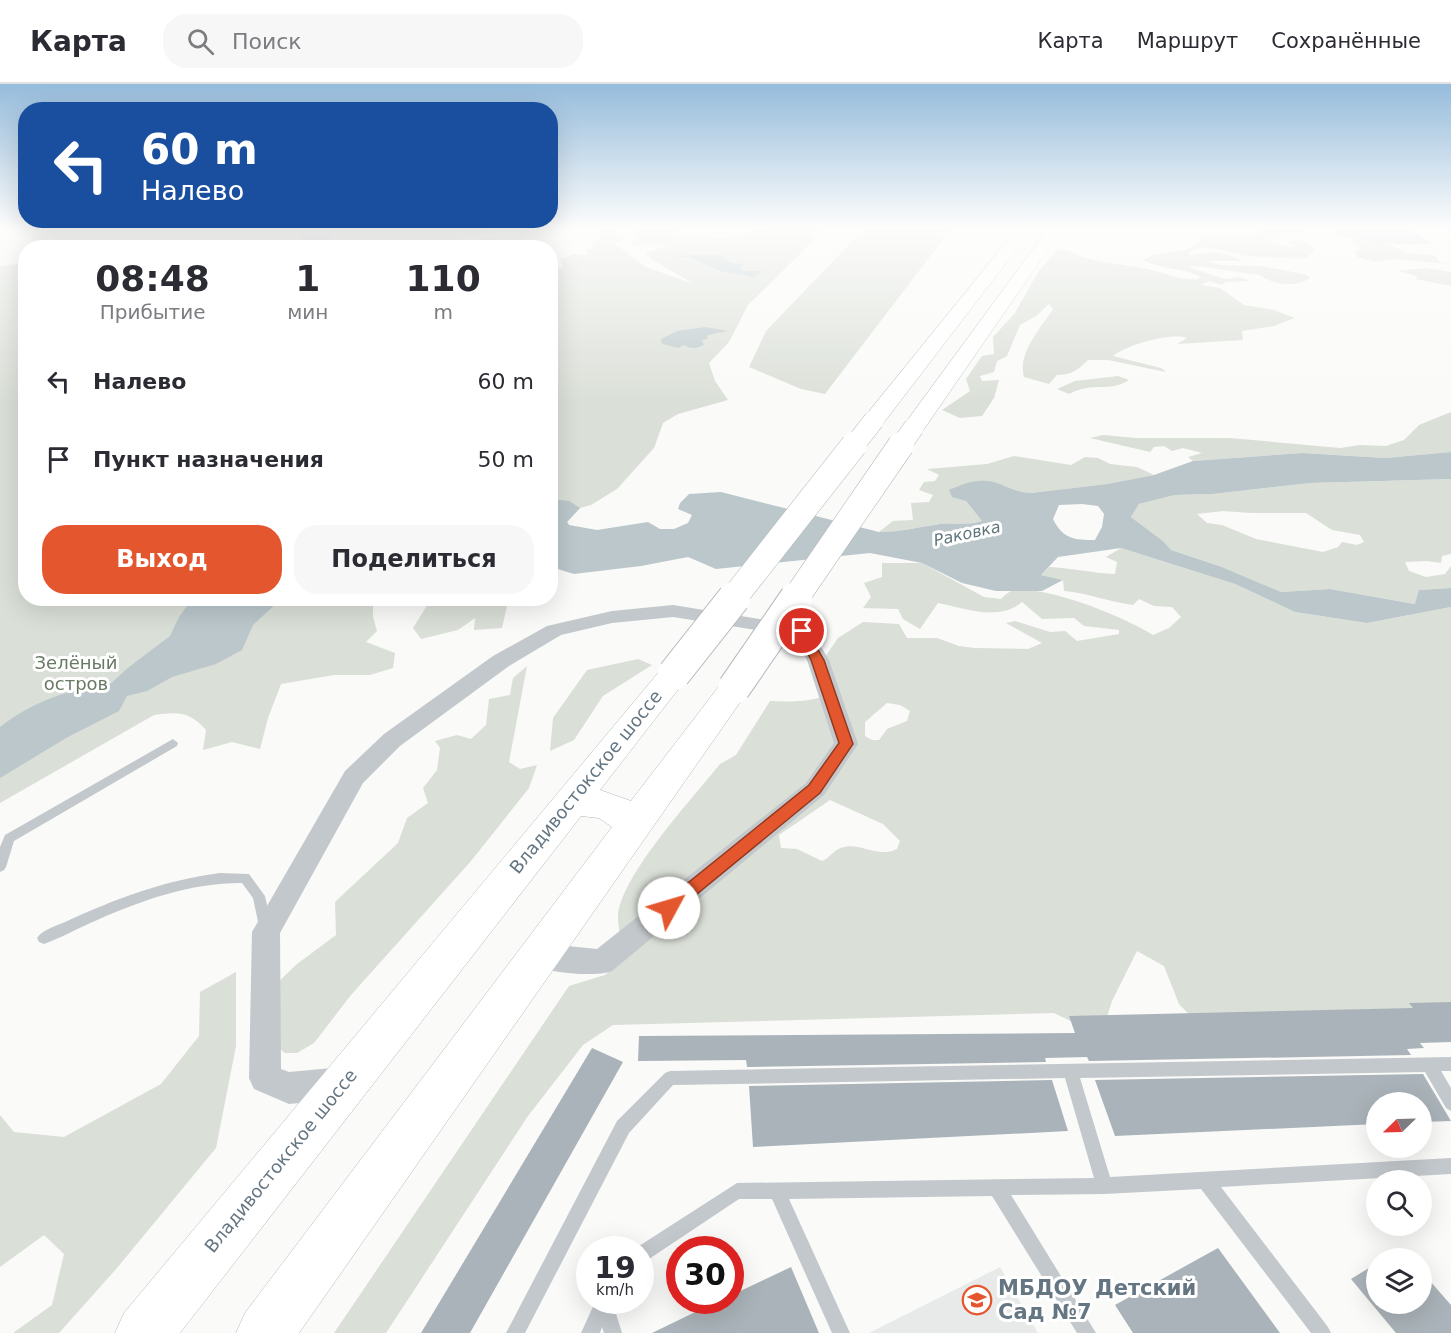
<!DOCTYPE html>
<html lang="ru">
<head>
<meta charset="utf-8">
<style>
  :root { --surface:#fff; --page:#f7f7f7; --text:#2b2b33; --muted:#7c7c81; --line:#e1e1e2; --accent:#e4572e }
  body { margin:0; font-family:"DejaVu Sans",sans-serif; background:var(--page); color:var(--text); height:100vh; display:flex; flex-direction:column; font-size:22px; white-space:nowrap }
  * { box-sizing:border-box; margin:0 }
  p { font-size:20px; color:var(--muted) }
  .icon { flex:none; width:33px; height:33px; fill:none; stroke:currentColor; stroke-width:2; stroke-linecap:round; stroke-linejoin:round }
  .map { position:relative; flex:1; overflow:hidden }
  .sheet { position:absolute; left:18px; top:156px; width:540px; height:366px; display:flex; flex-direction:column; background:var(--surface); border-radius:24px; box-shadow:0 6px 24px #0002 }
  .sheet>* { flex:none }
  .top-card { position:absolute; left:18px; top:18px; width:540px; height:126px; border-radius:24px; box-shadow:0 6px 24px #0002; background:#1a4fa0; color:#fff; overflow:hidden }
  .needle { width:39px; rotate:247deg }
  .tools { position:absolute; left:1366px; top:1008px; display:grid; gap:12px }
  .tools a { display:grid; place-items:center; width:66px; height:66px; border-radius:50%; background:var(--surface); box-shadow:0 6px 24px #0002; font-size:30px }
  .speed { position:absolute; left:576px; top:1152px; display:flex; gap:12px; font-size:30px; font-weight:700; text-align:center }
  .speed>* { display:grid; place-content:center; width:78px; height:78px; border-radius:50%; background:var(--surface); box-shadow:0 6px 24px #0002; line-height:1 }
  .speed small { font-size:15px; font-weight:400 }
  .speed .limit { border:9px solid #d22; background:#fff; color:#111 }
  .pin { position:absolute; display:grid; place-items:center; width:51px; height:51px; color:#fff; margin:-26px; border:3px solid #fff; border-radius:50%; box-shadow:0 2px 6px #0007 }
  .me { position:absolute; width:66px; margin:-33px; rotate:51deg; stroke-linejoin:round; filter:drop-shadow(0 0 4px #0008) }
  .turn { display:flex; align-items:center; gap:21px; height:126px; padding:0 24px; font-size:27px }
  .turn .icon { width:78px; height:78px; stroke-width:2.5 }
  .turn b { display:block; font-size:42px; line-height:51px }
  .eta { display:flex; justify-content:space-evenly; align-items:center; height:102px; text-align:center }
  .eta b { font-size:36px; font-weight:700; line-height:42px }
  .primary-button { display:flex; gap:12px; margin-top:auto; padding:12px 24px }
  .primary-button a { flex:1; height:69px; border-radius:24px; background:var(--accent); color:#fff; font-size:24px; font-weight:700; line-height:69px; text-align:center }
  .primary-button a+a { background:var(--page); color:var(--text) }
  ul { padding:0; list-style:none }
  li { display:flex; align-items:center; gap:18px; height:78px; padding:0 24px }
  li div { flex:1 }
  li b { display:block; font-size:22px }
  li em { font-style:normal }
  header { display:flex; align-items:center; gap:36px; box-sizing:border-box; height:84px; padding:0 30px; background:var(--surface); border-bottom:2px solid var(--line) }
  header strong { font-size:28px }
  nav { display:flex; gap:33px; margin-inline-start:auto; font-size:21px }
  .search { width:420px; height:54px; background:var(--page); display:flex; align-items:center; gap:15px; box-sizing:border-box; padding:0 21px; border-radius:24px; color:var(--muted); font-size:22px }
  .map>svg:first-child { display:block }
</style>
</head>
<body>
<header>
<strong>Карта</strong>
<div class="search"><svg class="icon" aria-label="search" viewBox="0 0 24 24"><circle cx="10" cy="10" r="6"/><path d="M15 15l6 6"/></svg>Поиск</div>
<nav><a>Карта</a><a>Маршрут</a><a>Сохранённые</a></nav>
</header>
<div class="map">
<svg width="1451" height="1249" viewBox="0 0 1451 1249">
  <rect width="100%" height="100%" fill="#fafaf8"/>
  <path fill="#e8e9e9" d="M1000,1183L1038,1249H869Z"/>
  <path fill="#dadfd7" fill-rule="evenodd" d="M37,145H484L493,150L462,153L458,158L496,154C483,168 429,164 410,161L411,163L51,164L32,154Z
    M605,145L618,147L625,152L626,155L615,160L646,183L694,200L651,175L645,169L667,162L657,160L632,161L634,156L639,154L631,148L645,145H680L677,147L678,153C699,152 717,155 737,154C751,139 804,145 825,145L810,150L815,155L748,221L729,258L709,279L715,297L728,316L678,330L663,339L654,364L617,405L591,421L580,424L567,438L569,441L551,463V180L561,185L563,182L560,175L575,170L588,171L586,166L593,164L591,160L601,154L594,148Z
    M864,145H951L825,310L801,305L749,283L766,247Z
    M1263,145L1300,146L1310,150C1295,153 1280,148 1266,153L1265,156L1292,164L1295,163L1286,158C1296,155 1305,157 1314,163L1313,168L1306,174C1287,175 1268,173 1249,172C1229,171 1208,157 1189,168L1190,172C1205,166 1226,167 1241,177H1204L1221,181L1260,182L1304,190L1311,194C1295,203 1275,202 1260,191L1197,182L1188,183L1225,195L1240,193L1250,197L1226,198L1222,201L1209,197L1201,201L1220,204L1244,221L1274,226L1295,234L1274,242L1242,247L1243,256L1177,260L1187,254C1172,248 1126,261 1113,272L1161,284L1166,288L1108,276H1088C1078,286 1071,291 1057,291L1049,300L1024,293C1017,269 1041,244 1053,225L1049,220L1036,232L1020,241L1007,272L997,277L994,288L980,292L982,297L999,296L994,314L982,332L960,334L942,326L970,307L966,295L982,272L994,270L993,253L1015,229L1038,188L1056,167C1068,163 1072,170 1082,173C1104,179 1126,181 1148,185C1165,189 1181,197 1199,195L1200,192C1182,184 1161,185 1143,176L1152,171L1186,166L1205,153H1252Z
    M1358,154L1380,157L1405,167L1406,169L1434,171L1439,177L1451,180L1393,175L1375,178L1357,173L1355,168L1360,164L1359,161L1353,159V155Z
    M25,179L26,514L378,515H373V533L377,547L366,558L395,569L393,584L370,591H334L281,600L268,634L260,665L232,658L203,666L206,646C189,627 178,628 154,631L0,719V182Z
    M1425,184L1451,188V202L1416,195L1417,192L1398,187Z
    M1118,292L1129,296C1109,309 1093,297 1069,310L1057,305L1075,297Z
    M1451,328V368L1385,374L1302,369L1193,377L1188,373L1202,369L1183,364L1172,367L1164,362L1154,363L1150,368L1090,354L1103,351L1136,354H1230L1340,364L1360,361L1386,362L1404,356L1419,341Z
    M1014,372L1071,381L1085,373L1098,374L1110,380L1137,383L1154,391L1107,400L1031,409H1019L997,399L966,417L982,437C966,442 956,438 940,440C919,443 901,448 879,448L893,437L913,436L911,419L929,418L933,411L919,406L924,398L935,397L939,391L927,385L987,380Z
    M1451,395V470L1442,472L1441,479L1427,477L1405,478L1409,487L1426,493L1445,490L1451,482V504L1420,506L1416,520L1330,505L1281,508L1222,483L1171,466L1163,457L1131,433L1139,420L1175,411L1213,410L1310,399ZM1223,427L1251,429H1306L1332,446L1360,451L1364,458L1357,461L1342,458L1338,463L1323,468L1256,455L1222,441L1207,439L1197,430Z
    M1121,464L1235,500L1295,528L1367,539L1451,523V925L1197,939L1179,920L1164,882L1137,867L1112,917L1106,936L1081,942L1054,929L613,941L583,961L528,1032L386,1249H334L569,902L605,891L624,873C622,860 618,845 618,832C621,791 693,714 720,680L736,671L770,617C792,618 810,618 831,610L822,577L838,554L863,538L899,540L907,554H937L959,562L974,564L1028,565L1042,559L1006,539L1015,537L1050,548L1065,547L1077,557L1119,550V546L1084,542L1074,534L1042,535L1022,518C999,538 964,524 938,519L920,545L903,535L898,525L863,524L871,513L864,499L882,493V479H922L984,513L1001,515C1004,512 1008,508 1012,507C1045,500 1124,533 1153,551L1169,544L1181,533L1172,523L1154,522L1139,515L1133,521C1109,518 1088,509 1064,507L1063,496L1041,491L1049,483C1071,484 1092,489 1115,490L1117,478L1106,473ZM887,619L900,621L910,627L907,637L887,645L879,656H872L865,652V638ZM830,716L883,740L900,757L897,765C876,775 860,757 841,764C832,767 830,774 822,777L797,765L781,764L779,751Z
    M431,515V514L516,515L507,522L502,544L474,546L475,534L458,546L421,555L413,544Z
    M638,575L652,581L603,612L574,656L550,667L553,634L587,586Z
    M527,582L509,678L520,685L537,681L529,704L471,777L351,911L314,959L297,969H285L279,964L276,900L297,880L336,851L335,818L398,759L407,734L428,719L423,704L437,686L440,664L435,657L457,651L471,655L486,641L489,615L510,611L513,594Z
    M236,888V962L216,1064L117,1184L59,1249H13L52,1221L64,1170L44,1151L0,1183V1031L14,1048L64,1053L161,1000L199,952L200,908Z"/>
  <path fill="#bbc7cb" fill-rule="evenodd" d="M300,145H338L333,150L334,156L329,160L328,163H294L302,152L298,147Z
    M1339,145H1408L1432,159C1405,163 1361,157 1334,150Z
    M692,171H720L732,179L744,180L740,185L746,187H763L752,194L745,191L720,187L689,173H668Z
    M705,243L728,247L708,251L707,255L702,256L704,261C696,265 692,265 683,261L679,264L662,260L661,255L677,247Z
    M1451,368V395L1310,399L1213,410L1175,411L1139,420L1131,433L1163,457L1171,466L1222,483L1281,508L1330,505L1415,520L1419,506L1451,504V523L1367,539L1295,528L1235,500L1121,464L1058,473L1041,491L1063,496L1042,507H996L962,499L922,479L870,469L716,485L688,473L641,482L574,490L551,483L550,415L569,417L580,424L567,438L569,441L597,446L648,438L660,445H674L688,439L692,431L678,425L680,419L689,410L721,408L879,448C901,448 919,443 940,440C955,438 967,442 982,437L966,417L952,413L949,406C966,398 982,393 1000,400C1012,405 1019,409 1031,409L1107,400L1154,391L1193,377L1302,369L1385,374ZM1082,420L1098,422L1104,430L1102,443L1095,456C1074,456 1063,455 1053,435L1059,421Z
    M193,514L281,515L253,541L242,566L216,580L172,593L147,607L127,612L119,627L66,654L0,694V643C29,620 70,603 107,603L129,583L170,552L179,533Z"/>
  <path fill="#aab3b9" d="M1451,918V958L1420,959L1424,964L1407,965L1411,971L1089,977L1087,973L1045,974L1046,978L747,983L746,976L638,977L639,952L1075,949L1069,932L1413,924L1409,919Z
    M592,964L623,978L470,1249H421Z
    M1423,990L1451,1037L1422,1038V1018H1377V1040L1115,1052L1095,996Z
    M1052,996L1068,1047L753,1063L749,1002Z
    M1218,1164L1280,1249H1133L1115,1221Z
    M1377,1179V1220H1422V1188L1451,1221V1249H1396L1351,1195Z
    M791,1183L819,1249H652L720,1216H730V1212Z"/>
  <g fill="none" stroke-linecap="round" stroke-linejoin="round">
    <g stroke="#b4b9bd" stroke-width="1">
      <path id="trunk" d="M1017,145H1032L882,341L874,343L866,341L863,336L866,331Z
        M1048,145H1062L922,348L914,350L906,348L903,343L906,338Z
        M674,580L685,583L690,590L600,706L631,717L723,597L734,593L745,597L750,604L299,1249H236L245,1229L612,743L599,734L581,732L180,1249H115L124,1229L663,583Z"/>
    </g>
    <path fill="#c3c8cc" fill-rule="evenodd" d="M173,655L178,659L177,662L14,757L6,783L4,786L0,788V763L5,751Z
      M220,789L249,790L265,812L272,843L270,847L265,849L260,847L253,814L242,799C190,799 142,816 95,837C78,844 61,854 44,860L39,858L37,854C42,846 56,842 65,838C115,815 165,796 220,789Z
      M1451,973V987H1441L1451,1004V1027L1446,1024L1425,988L1080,994L1110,1093L1451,1074V1090L1221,1103L1328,1243L1331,1249H1311L1201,1105L1104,1110L1011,1111L1096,1249H1077L992,1112L789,1115L850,1249H832L772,1115H739L640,1181V1166H635L639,1162L737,1099L1094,1094L1065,994L673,1001L629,1049L525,1249H506L617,1037L665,989L670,987Z
      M596,1216H615L613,1220L622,1249H604L602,1243L600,1249H581Z"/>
    <path fill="#c3c8cc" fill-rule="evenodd" d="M673,521L809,543L829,576L858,660L824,711L612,887C593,894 548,888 529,881L524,872L529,863L539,859L597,865L806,699L834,659L807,576L794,552L673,533L612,539L561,551L509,582L400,662L363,699L280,849L281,985L289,988L343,983L354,988L359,999L354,1010L343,1015L289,1020L254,1005L249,994L252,848L345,687L384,650L493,572L547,542L612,527Z"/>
    <use href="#trunk" fill="#fff" fill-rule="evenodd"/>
    <g stroke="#b4b9bd" stroke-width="21" stroke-linecap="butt">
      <path id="trunk-bridge-far2" d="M853,363L874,336
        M900,363L914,343"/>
    </g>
    <g stroke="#b4b9bd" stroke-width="27" stroke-linecap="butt">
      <path id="trunk-bridge-far1" d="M733,515L854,361
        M795,515L901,361"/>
    </g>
    <g stroke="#b4b9bd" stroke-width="34" stroke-linecap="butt">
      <path id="trunk-bridge" d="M674,590L734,514
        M734,604L796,514"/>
    </g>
    <use href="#trunk-bridge-far2" stroke="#fff" stroke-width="20"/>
    <use href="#trunk-bridge-far1" stroke="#fff" stroke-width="26"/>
    <use href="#trunk-bridge" stroke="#fff" stroke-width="32"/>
  </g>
  <linearGradient id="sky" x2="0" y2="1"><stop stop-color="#96bcdc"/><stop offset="0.45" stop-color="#fdfdfc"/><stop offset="1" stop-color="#fdfdfc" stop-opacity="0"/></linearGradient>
  <rect width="1451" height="320" fill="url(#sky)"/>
  <path fill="#e4572e" stroke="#94391e" stroke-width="1.5" d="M802,544L806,545L824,576L853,660L820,709L675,828L669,830L663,828L661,824L663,819L809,701L839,659L811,576L796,547Z"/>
  <defs>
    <g id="school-ring" transform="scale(1.5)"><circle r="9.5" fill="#fff" stroke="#e4572e" stroke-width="1.5"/><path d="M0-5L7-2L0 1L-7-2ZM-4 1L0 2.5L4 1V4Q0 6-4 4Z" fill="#e4572e"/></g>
  </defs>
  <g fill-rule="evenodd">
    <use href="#school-ring" x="977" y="1216"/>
  </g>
  <g text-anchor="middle" stroke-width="6" stroke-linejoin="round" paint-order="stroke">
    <g font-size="16" font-style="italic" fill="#60757c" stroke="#fff">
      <text transform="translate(967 449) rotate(-12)" y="6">Раковка</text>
    </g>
    <g font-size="18" fill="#687a64" stroke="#fff">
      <text x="76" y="585">Зелёный<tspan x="76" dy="21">остров</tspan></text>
    </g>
    <g font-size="18" fill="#657683" stroke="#fff">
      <text transform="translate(586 698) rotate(-51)" y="6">Владивостокское шоссе</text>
      <text transform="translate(281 1077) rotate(-51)" y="6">Владивостокское шоссе</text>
    </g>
    <g font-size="21" font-weight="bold" fill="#657683" stroke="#fff" text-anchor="start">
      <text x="998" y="1211">МБДОУ Детский<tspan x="998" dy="24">Сад №7</tspan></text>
    </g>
  </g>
</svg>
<div class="tools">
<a><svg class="needle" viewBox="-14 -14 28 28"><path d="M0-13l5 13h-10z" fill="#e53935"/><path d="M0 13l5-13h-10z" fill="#7c7c81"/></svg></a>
<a><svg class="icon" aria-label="search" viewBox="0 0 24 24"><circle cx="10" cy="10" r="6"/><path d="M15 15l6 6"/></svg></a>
<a><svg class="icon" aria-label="layers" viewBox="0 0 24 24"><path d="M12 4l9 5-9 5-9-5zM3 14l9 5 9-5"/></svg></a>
</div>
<div class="speed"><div>19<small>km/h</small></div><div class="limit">30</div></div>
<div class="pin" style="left:802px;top:547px;background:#d93025"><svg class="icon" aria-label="arrive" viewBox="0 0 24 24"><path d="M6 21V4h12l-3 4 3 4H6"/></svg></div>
<svg class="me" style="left:669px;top:824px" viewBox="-20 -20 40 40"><circle r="19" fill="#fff"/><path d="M0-13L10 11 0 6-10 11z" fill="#e4572e"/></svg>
<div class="top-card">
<div class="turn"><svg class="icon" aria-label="left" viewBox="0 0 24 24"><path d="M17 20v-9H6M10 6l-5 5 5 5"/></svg><div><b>60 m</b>Налево</div></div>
</div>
<section class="sheet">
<div class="eta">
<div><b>08:48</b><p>Прибытие</p></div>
<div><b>1</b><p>мин</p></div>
<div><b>110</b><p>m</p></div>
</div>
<ul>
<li><svg class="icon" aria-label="left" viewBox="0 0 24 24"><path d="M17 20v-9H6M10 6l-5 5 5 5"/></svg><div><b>Налево</b></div><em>60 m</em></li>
<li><svg class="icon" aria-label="arrive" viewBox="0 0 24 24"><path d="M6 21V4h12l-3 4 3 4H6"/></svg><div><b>Пункт назначения</b></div><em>50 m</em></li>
</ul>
<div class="primary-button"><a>Выход</a><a>Поделиться</a></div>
</section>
</div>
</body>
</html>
